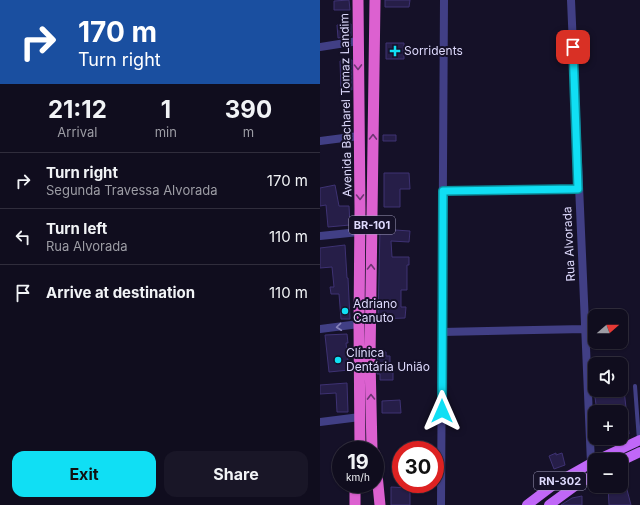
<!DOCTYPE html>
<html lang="en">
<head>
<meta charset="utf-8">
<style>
  :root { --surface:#100d1e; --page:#191627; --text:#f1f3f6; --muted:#9c9ca4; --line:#302d3c; --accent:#10dff4 }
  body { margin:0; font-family:Inter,sans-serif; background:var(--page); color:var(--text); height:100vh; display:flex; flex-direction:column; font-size:15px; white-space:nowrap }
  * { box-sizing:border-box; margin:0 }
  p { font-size:13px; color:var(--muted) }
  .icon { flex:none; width:22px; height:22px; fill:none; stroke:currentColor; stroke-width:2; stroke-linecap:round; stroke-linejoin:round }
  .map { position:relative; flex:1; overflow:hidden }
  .details { display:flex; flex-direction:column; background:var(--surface); width:320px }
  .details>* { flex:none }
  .guide { background:#1a4fa0; color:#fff; overflow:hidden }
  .needle { width:26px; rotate:70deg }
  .buttons { position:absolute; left:268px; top:309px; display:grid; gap:8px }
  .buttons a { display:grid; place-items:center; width:40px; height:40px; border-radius:8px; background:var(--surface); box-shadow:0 1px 3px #0004,0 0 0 1px var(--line); font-size:20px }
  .speed { position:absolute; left:12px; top:441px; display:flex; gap:8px; font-size:20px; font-weight:700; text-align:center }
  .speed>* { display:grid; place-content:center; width:52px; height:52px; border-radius:50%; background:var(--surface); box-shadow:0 1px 3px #0004,0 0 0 1px var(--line); line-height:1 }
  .speed small { font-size:10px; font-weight:400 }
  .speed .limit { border:6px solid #d22; background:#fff; color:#111 }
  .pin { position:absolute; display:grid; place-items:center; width:34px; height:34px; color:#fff; margin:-17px; border-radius:8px; box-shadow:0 2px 6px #0006 }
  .me { position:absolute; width:44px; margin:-22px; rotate:0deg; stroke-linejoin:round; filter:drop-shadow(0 0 3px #0008) }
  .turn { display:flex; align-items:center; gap:14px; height:84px; padding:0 12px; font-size:18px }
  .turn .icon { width:52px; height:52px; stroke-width:2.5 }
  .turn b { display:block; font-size:28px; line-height:34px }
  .eta { display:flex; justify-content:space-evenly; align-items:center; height:68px; text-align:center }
  .eta b { font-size:24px; font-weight:700; line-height:28px }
  .button { display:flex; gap:8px; margin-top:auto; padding:8px 12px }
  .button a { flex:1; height:46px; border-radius:12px; background:var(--accent); color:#111; font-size:16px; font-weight:700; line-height:46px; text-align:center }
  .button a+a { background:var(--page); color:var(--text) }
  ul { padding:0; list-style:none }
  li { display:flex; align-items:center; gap:12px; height:56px; padding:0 12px; border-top:1px solid var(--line) }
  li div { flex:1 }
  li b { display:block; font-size:15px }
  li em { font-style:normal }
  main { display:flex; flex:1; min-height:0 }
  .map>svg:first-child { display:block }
</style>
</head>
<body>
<main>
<section class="details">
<div class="guide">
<div class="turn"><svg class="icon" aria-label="right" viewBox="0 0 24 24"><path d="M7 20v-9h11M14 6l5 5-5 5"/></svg><div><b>170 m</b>Turn right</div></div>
</div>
<div class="eta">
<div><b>21:12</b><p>Arrival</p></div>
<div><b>1</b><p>min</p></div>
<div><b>390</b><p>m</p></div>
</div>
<ul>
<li><svg class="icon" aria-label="right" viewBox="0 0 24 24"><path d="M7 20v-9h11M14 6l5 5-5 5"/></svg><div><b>Turn right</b><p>Segunda Travessa Alvorada</p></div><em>170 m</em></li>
<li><svg class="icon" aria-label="left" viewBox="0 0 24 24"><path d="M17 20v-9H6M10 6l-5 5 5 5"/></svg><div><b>Turn left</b><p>Rua Alvorada</p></div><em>110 m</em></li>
<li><svg class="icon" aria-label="arrive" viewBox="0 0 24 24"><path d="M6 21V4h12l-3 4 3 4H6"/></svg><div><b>Arrive at destination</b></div><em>110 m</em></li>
</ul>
<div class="button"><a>Exit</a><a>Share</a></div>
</section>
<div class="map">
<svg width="320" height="505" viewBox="0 0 320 505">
  <rect width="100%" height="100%" fill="#151128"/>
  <path fill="#261e48" stroke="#3e3273" d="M29,0L30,10H14V1Z
    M65,0H90L89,7H65Z
    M31,24V36L18,38L17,25Z
    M66,43H84V59H66Z
    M32,60V90H21L20,61Z
    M63,135H76V141H63Z
    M64,173H89L90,189H80V207H64Z
    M15,185L19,206H29L30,225L8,227L6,205L0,206V188Z
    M60,229L90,231L89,242L71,241L72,257H89V265H87V290H81V307H86L85,318L58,319Z
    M25,245L27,278H28L30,319H21L19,294H11L10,287H14L12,267L0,268V248Z
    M27,334L28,343H26L29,370L9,372L5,335Z
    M58,351L66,352V356H70V366H73V380H60V374H57Z
    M27,383L28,412H17L16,393L0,394V385Z
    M274,390H304L309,434L301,435V412H277Z
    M80,400L81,413H62V401Z
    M236,453V455L242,453L245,465L234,469L229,456Z
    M288,486H306L311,505H289Z
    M71,487L90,488V505H71Z
    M262,496V505H241L252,498Z"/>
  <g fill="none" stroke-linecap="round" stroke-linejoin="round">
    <path stroke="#413f85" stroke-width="4" d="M315,386L319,440"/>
    <path stroke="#413f85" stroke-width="8" d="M251,0L271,463
      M0,47L38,41
      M0,141L39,136
      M123,191L258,189
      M0,236L39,232
      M0,329L39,324
      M122,332L265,329
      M0,422L40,417
      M121,505L124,0"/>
    <path stroke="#c067f8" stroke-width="10" d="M277,460L320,440
      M301,461L320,452
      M207,505L236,483L275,461
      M229,505L255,486L275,474"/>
    <path stroke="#dc61d0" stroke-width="11" d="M38,0L40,209L39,324L40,450
      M52,450L50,359L55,0
      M55,454L60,505
      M35,505V484"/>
  </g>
  <defs><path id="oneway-chevron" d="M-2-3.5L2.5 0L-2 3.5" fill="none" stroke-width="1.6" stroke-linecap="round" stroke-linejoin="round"/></defs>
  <g stroke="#6f3574">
    <use href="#oneway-chevron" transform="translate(38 67) rotate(89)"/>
    <use href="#oneway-chevron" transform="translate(53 137) rotate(-89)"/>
    <use href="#oneway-chevron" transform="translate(40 197) rotate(89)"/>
    <use href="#oneway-chevron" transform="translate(51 267) rotate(-89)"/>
    <use href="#oneway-chevron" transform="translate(51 397) rotate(-91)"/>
  </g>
  <use stroke="#8885bb" href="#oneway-chevron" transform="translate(19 327) rotate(174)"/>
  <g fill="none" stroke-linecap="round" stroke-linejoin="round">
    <g stroke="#0a919f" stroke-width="10">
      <path id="route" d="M122,411L123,191L258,189L253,47"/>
    </g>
    <use href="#route" stroke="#10dff4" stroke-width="7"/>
  </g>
  <g fill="#10dff4" stroke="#151128" stroke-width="1.5">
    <path d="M73 45h4v4h4v4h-4v4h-4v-4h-4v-4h4z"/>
    <circle cx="25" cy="311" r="4"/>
    <circle cx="18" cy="360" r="4"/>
  </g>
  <g text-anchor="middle" stroke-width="4" stroke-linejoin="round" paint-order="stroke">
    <g fill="#151128" stroke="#a29ebd" stroke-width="1">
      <rect x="29" y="216" width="46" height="18" rx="3"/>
      <rect x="214" y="472" width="52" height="18" rx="3"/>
    </g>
    <g font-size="11" font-weight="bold" fill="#dedafd">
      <text x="52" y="229">BR-101</text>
      <text x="240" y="485">RN-302</text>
    </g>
    <g font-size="12" fill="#dedafd" stroke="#151128" text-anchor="start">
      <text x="84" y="55">Sorridents</text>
      <text x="33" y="308">Adriano<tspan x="33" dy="14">Canuto</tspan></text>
      <text x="26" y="357">Clínica<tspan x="26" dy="14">Dentária União</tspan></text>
    </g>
    <g font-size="12" fill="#dedafd" stroke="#151128">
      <text transform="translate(26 105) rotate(-91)" y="4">Avenida Bacharel Tomaz Landim</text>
      <text transform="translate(249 244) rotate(-93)" y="4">Rua Alvorada</text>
    </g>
  </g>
</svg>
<div class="buttons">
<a><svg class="needle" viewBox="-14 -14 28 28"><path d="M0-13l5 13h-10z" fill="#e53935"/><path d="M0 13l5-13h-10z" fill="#9c9ca4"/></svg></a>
<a><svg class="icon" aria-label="sound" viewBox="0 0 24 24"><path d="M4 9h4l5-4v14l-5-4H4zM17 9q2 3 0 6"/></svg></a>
<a>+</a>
<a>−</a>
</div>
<div class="speed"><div>19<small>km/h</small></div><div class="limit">30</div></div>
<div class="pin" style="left:253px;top:47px;background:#d93025"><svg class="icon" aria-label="arrive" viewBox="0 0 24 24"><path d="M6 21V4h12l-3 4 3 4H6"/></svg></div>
<svg class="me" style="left:122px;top:411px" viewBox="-20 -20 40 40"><path d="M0-17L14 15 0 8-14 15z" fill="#10dff4" stroke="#fff" stroke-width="4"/></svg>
</div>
</main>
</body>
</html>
